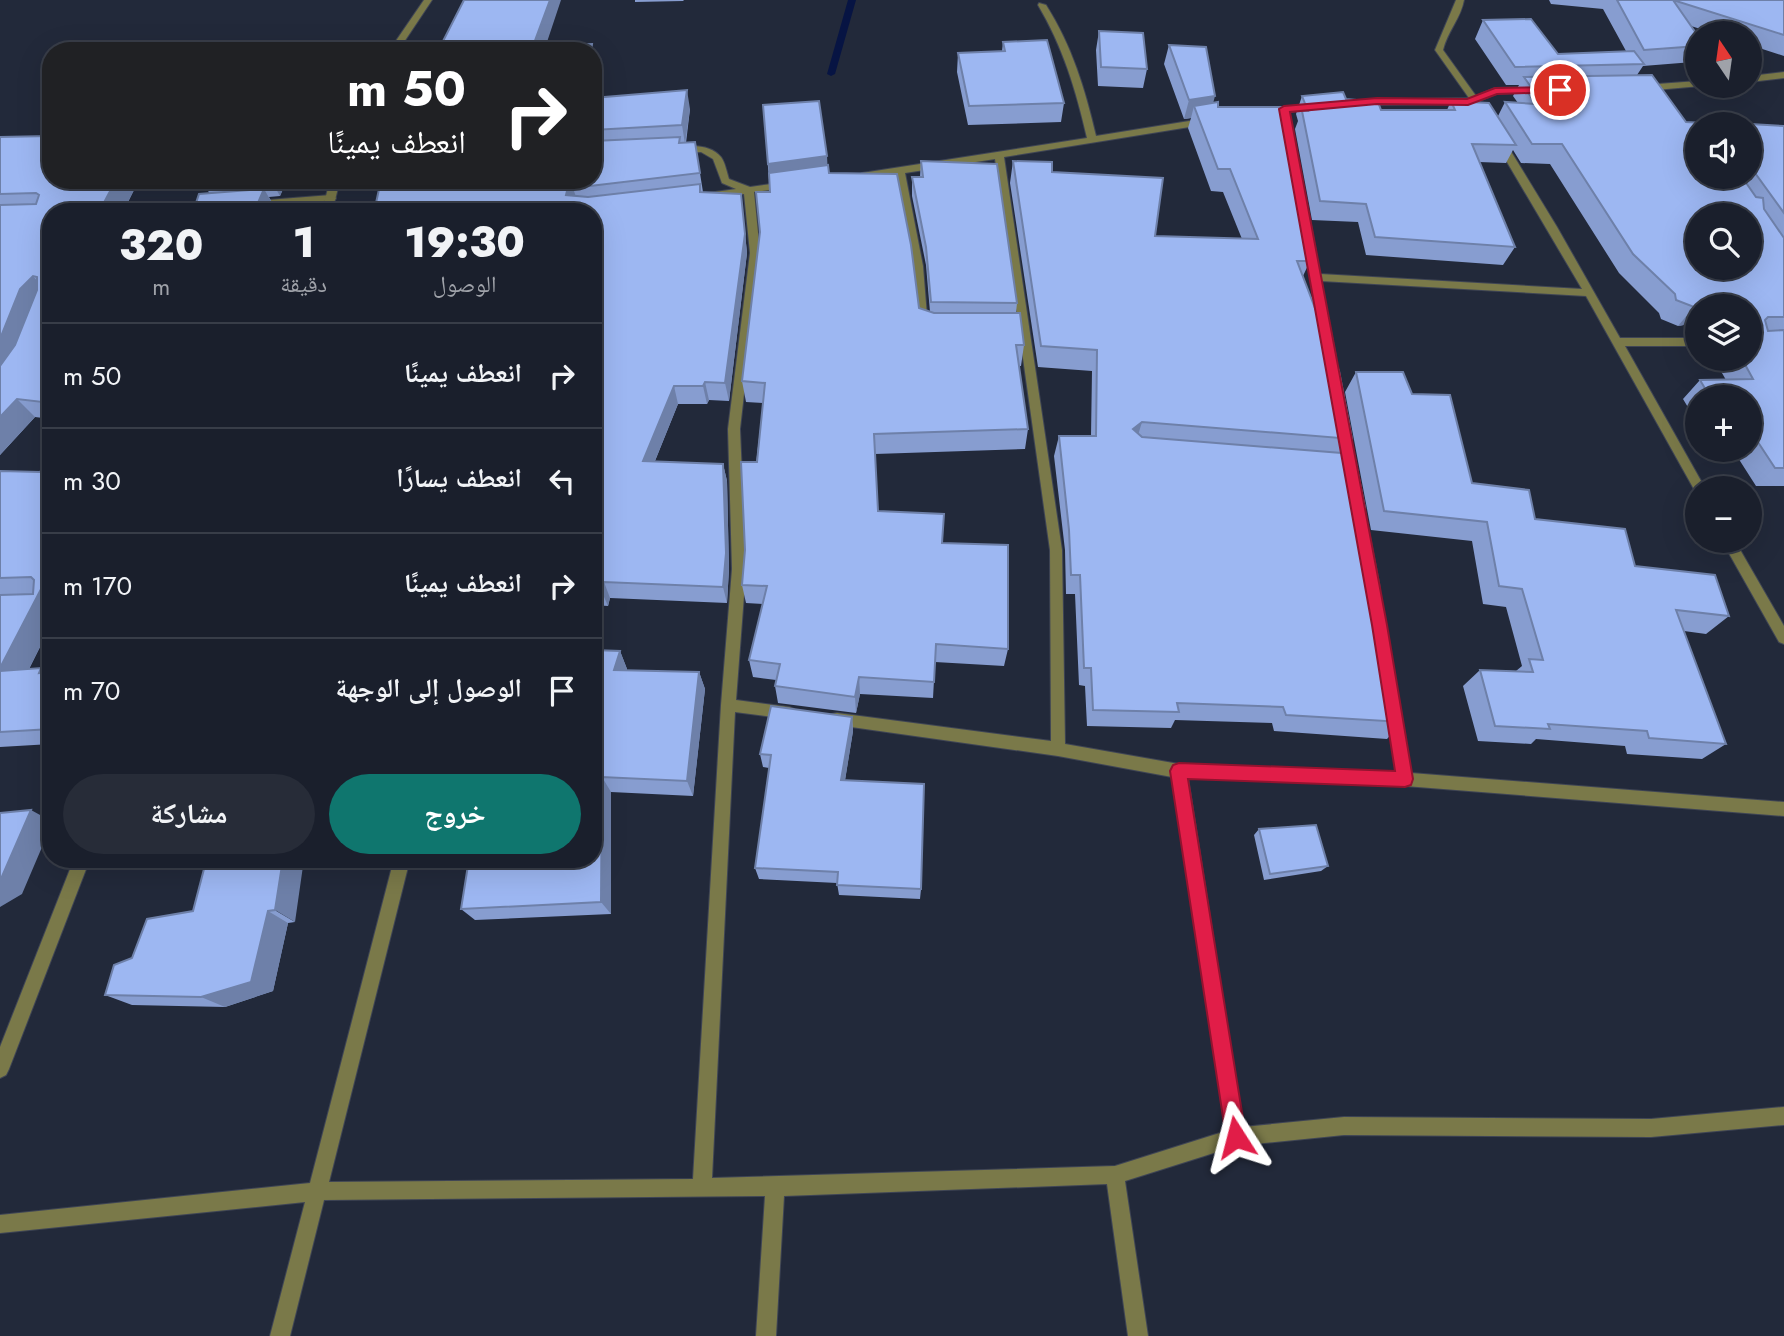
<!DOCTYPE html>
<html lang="ar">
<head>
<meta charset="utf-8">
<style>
  :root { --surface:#1a1f2c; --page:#272c38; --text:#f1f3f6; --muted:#9fa2a9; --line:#383d48; --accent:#0f766e }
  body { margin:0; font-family:Jost,"Noto Naskh Arabic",sans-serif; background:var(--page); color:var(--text); direction:rtl; height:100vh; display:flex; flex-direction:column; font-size:26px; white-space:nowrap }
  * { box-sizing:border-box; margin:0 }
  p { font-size:23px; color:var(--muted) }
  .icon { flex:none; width:38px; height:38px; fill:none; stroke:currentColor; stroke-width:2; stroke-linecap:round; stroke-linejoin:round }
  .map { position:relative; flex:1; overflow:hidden; direction:ltr }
  .side { position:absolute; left:42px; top:203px; width:560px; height:665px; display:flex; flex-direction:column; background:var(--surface); border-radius:28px; box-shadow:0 7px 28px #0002,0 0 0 2px var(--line); direction:rtl }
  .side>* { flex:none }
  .banner { position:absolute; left:42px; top:42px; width:560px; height:147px; border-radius:28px; box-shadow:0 7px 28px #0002,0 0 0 2px var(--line); direction:rtl; background:#202124; color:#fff; overflow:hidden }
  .needle { width:46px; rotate:347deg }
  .tools { position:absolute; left:1685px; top:21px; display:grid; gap:14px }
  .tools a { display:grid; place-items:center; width:77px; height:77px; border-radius:50%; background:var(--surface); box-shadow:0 7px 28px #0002,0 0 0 2px var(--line); font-size:35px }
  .pin { position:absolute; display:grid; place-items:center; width:60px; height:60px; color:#fff; margin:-30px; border:4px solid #fff; border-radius:50%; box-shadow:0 2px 7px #0007 }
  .me { position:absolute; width:77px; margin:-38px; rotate:351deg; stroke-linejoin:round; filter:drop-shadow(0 0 5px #0008) }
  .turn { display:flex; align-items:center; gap:24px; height:147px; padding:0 21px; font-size:32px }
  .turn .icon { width:91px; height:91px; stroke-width:2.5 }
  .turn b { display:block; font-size:49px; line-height:60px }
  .eta { display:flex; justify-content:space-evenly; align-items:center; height:119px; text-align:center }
  .eta b { font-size:42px; font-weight:800; line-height:49px }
  .cta { display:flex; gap:14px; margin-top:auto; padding:14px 21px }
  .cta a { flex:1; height:80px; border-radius:42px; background:var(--accent); color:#fff; font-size:28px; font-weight:800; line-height:80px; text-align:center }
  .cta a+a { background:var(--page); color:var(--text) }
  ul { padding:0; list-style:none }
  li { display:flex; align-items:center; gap:21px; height:105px; padding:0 21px; border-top:2px solid var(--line) }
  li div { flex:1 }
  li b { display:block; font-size:26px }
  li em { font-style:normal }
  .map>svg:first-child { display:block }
</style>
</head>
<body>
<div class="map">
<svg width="1784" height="1336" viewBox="0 0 1784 1336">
  <rect width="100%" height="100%" fill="#22293a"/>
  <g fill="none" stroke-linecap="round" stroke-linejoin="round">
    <path fill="#071443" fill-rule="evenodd" d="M848,0H856L835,74L831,76L827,74Z"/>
    <g stroke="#3f4555" stroke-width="2">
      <path id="minor" d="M1456,0H1464C1461,18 1447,32 1443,50L1476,96L1495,88L1533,87L1536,88V92L1496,94L1479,101L1485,108L1480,111L1472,104L1353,105L1351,103L1356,100L1469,98L1435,50Z
        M1039,3L1046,5C1072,46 1085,89 1096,136L1208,118L1213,121L1208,124L1004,157L1062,550L1065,744L1179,764L1396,772L1387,711L1389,707L1394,705L1399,707L1401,711L1411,773L1784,802V816L1405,786L1188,778L1243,1127L1344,1117L1651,1119L1784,1107V1125L1651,1137L1344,1135L1236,1146L1125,1181L1148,1336H1128L1107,1184L784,1196L776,1336H756L765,1196L324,1200L290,1336H270L305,1202L0,1233V1215L310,1183L394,859H410L329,1182L693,1179L721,705L732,569L728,429L750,253L744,194L701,198V194L736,189L722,183L713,159L701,152L674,153L672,151C685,143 711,144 721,157C725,162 727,173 729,179L750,187L786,182L791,185L786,188L754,192L760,253L740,429L746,569L736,700L789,707L794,709L796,713L794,717L789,719L735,712L712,1178L1115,1166L1226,1131L1172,777L1058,756L837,725L832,724L830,719L832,714L837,713L1051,741L1050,550L995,159L905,173L923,266L927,316L930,324L924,328L920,327L915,316L913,266L896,174L862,179L857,176L862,173L1087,138C1076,90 1063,47 1038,5Z
        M1784,72V78L1750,82V76Z
        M1698,81V86H1701L1644,91L1639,88L1644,85Z
        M1315,103L1318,104V108L1270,115L1265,112L1270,109Z
        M1499,137L1504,140L1557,227L1620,338H1698V346H1625L1705,488H1698V492L1695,491L1586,296L1321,281L1336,357L1330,361L1324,357L1296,198L1297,196L1306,198L1320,274L1582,289L1494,140Z
        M331,195L336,198L335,200L255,207L250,204L255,201Z
        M211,204L215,205V209L148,212L153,209Z
        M1357,496L1363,501L1380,588L1373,593L1366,588L1351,501Z
        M1722,541H1735L1784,626V644L1779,642Z"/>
    </g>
    <g stroke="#3f4555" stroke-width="2">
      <path id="tertiary" d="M424,0H432L398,51H389Z
        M330,180H340L332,212H322Z
        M74,859H90L9,1069L6,1075L0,1078V1047Z"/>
    </g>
    <use href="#minor" fill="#7a7949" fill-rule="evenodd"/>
    <use href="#tertiary" fill="#7a7949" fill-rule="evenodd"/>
  </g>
  <path fill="#879dd0" d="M635,0H684L683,1L635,2Z
    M1549,0H1784V56L1750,45V33H1713L1691,26L1698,36V56L1693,62L1643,66L1637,75L1698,177H1750V124L1784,126V486H1756L1733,450H1750V397H1698V424L1683,399L1700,380H1726L1714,359H1750V306H1698V328L1695,323L1678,326L1661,319L1659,313L1619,273L1550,164L1521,163L1513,150L1506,163L1479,162L1515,247L1503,265L1366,255L1358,222L1312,220L1295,129L1298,121L1296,114L1302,96L1346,99L1381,110H1447L1451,101L1498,116L1505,102L1518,103L1513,96L1519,85H1506L1475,39L1483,20L1558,54L1626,51L1603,9L1551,4Z
    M1099,31L1147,69L1143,88L1098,86L1096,50Z
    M1003,42L1064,103L1061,122L968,125L957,72L958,53L1002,51Z
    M1169,45L1213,103L1218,107L1305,197L1302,204L1305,215L1302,222L1310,261L1303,276L1352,439L1345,453L1365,508L1357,521L1402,722L1387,739L1274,731L1272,723L1175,720L1171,728L1087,726L1085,686L1079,685L1075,594H1066L1065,550L1054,456L1059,436H1091L1092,371L1038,367L1010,183L1013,161L1052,172L1155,236L1242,239L1223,192L1211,191L1188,128L1191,118L1184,119L1164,64Z
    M593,51L596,63V98L690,109L686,143L695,142L703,192H701L743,213L747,253L729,401L709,400L707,404H678L655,461L723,464L727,481L729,569L727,603L610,598L608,606L593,605V212H347L593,180Z
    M763,105L827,165L829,173L919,308L930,312L926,265L912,196V177H920L921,161L1017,303L1016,313L1024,345L1021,366H1019L1028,429L1025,449L875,454L878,511L942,543L1008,649L1004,666L935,662L933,698L860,694L856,713L778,703L775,686L776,680L753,677L749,660L763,604L746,603L742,585L763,403L746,402L742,381L770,192Z
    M49,136L51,180H139L123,212H51V419L35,417L0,455V137Z
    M204,180H287L280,196L269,197L275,208L210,194L203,183Z
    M1356,372L1412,394L1472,483L1535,519L1635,566L1729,616L1706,634L1684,631L1726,744L1702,759L1627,754L1625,746L1536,739L1531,744L1478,741L1463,686L1480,670L1516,671L1522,666L1506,607L1483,604L1472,541L1371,530L1345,392Z
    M51,459V625L29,669L47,672H51V744L0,747V595L33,594H0V471L40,472Z
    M593,650L620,651L627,669V671L699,672L705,689L693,796L611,792V914L475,920L461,909Z
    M852,717L853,731L845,780L921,889L920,899L839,895L837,883L759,879L755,868L769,768L763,767L760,754Z
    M1259,829L1328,866L1321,871L1264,880L1254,835Z
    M204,869L295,922L288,923L273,991L225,1007L132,1005L105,995L132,958L193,911Z"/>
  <path fill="#6e80a9" d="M550,0H561L544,51L533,46Z
    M593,51L596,63V117L593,108Z
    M687,90L690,109L685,144L682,125Z
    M1215,96L1210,115L1194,106L1191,118L1184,119L1189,100Z
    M827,156L828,175L770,183L768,164Z
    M116,180H139L123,212H99Z
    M271,180H287L280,196Z
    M573,188L579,206L566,195L567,191Z
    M264,189L275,208L274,212H254Z
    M741,194L747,253L729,401L725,383Z
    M33,276L49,295L0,386V339L20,289Z
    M1694,307H1698V321L1695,323L1678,326Z
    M705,382L709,400L707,404L703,386Z
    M674,386L678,404L648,478L643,461Z
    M17,399L35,417L0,455V417Z
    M1142,422L1136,442L1133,429Z
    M723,464L727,481L729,569L727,603L723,587Z
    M51,570V625L21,685L0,671V668Z
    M604,582L610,598L608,606L601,590Z
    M620,651L627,669L623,687L614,670Z
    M699,672L705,689L693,796L687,781Z
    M859,677L860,694L856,713L855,697Z
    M852,717L853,731L843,793L841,780Z
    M602,777L611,792V914L601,902Z
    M31,810L51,821V826L22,894L0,907V881Z
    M283,859H304L295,922L275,910Z
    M268,911L288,923L273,991L225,1007L201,997Z"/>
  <path fill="#9db7f2" stroke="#6e80a9" stroke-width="2" fill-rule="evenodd" d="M464,0H550L533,46L592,44L591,51H438Z
    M1617,0H1784V35L1673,0L1698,36V46L1644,50Z
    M1531,19L1558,54L1634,51L1644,64L1515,67L1483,20Z
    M1099,31L1143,33L1147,69L1101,67Z
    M1047,40L1064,103L969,106L958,53L1005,51L1003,42Z
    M1169,45L1206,47L1215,96L1189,100Z
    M1652,75L1686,122L1704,123L1706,124H1698V177H1742L1756,197L1763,198L1764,209L1784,238V317H1768L1765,320L1768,331L1784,330V468H1775L1750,430V397H1710L1700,380L1753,379L1742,359H1750V306H1713L1712,304L1694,307L1676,300L1675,294L1633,254L1562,144H1532L1505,102L1536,104L1527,91L1533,90L1524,77ZM1698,215H1750V268H1698Z
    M687,90L682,125L593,130V98Z
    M1343,92L1346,99L1378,102L1381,110H1455L1451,101L1489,103L1516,145L1472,144L1515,247L1375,237L1366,204L1320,201L1302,111H1308L1302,96Z
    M819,101L827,156L768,164L763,105Z
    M1218,102V107H1288L1305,197L1301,196L1305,215L1300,214L1310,261H1297L1339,371L1352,439L1142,422L1133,429L1142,437L1354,454L1365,508L1354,507L1383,623L1402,722L1286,715L1283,707L1177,703L1179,712L1093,710L1091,668H1084L1080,575H1071L1069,530L1059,436H1096L1097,350L1041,346L1013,161L1052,162V172L1163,178L1155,236L1258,239L1230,169H1218L1194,106Z
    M1715,123L1746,124H1714Z
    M1750,124L1784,126V213L1750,166Z
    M51,132V180H116L99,212H51V403L17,399L0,417V366L15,345L37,290V277L33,276L20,289L0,339V205L36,204L39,195L36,193L0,194V137L49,136Z
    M680,137L679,143L695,142L700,173L573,188L567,191L566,195L588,197L700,184V192L741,194L745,234L725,383L705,382L703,386H674L643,461L723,464L726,553L723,587L604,582L601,590H593V212H347L348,205L376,203L381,180H593V141Z
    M921,161L997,164L1017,303L931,302L926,247L912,177H923Z
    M828,165L829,173L897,174L911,245L919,308L934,313H1020L1024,345H1016L1028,429L874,434L878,511L944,514L942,543L1008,545V649L936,644L934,682L859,677L855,697L775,686L780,664L749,660L767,586L742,585L745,550L741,462H757L765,383L742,381L760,232L756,192H770L769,173Z
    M204,180H234L203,183Z
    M264,189L254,212H193L199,194Z
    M1356,372H1403L1412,394L1450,395L1472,483L1529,490L1535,519L1625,529L1635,566L1715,575L1729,616L1676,610L1726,744L1649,738L1647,731L1548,724L1550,729L1495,726L1480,670L1533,672L1529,659L1543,660L1522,589L1499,586L1487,522L1384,511Z
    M51,459V570L0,668V595L33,594L34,580L31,577L0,578V471L40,472Z
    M593,650L620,651L614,670L699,672L687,781L602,777L601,902L461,909L469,859H593Z
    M41,668L39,673L51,672V729L0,732V671Z
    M771,706L852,717L841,780L924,784L921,889L837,885L838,872L755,868L771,755L760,754Z
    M31,810L0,881V813Z
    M1316,825L1328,866L1270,874L1259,829Z
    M235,859H283L275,910L268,911L251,982L201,997L105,995L114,965L132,958L147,919L193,911L204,869L234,866Z"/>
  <path fill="#e11d48" stroke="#92132f" stroke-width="2" d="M1560,87H1563V92L1497,94L1468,105L1377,104L1290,112L1387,625L1413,779L1411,785L1405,787L1188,779L1246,1137L1243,1144L1236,1147L1229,1144L1226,1137L1170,771L1173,765L1179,763L1395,771L1372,625L1279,109L1284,106L1377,98L1467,99L1495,88Z"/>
</svg>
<div class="tools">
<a><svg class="needle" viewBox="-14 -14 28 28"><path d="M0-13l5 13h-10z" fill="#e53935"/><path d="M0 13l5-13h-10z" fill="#9fa2a9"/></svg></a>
<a><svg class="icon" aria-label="sound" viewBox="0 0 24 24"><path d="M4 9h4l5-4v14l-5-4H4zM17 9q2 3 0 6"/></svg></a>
<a><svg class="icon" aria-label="search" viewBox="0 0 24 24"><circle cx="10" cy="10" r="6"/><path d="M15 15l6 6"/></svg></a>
<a><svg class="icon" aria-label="layers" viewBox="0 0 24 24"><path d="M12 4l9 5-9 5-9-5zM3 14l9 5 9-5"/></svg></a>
<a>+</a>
<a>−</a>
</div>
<div class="pin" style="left:1560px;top:90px;background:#d93025"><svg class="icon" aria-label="arrive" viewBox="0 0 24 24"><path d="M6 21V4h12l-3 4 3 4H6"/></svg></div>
<svg class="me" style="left:1236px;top:1137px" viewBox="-20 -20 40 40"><path d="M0-17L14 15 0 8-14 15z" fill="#e11d48" stroke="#fff" stroke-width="4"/></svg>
<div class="banner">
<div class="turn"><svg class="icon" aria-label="right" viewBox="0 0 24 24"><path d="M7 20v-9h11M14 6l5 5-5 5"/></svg><div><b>50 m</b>انعطف يمينًا</div></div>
</div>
<section class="side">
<div class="eta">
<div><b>19:30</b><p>الوصول</p></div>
<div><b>1</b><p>دقيقة</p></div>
<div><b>320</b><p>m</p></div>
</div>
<ul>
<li><svg class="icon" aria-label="right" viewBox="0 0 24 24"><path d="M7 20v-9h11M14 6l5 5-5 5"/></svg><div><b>انعطف يمينًا</b></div><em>50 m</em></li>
<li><svg class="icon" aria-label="left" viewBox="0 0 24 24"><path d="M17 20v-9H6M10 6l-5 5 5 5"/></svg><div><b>انعطف يسارًا</b></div><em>30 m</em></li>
<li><svg class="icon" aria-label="right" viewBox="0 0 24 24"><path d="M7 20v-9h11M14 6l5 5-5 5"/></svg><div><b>انعطف يمينًا</b></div><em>170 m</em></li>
<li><svg class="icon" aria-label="arrive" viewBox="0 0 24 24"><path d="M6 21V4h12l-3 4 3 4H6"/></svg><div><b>الوصول إلى الوجهة</b></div><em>70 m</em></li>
</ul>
<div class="cta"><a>خروج</a><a>مشاركة</a></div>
</section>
</div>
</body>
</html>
